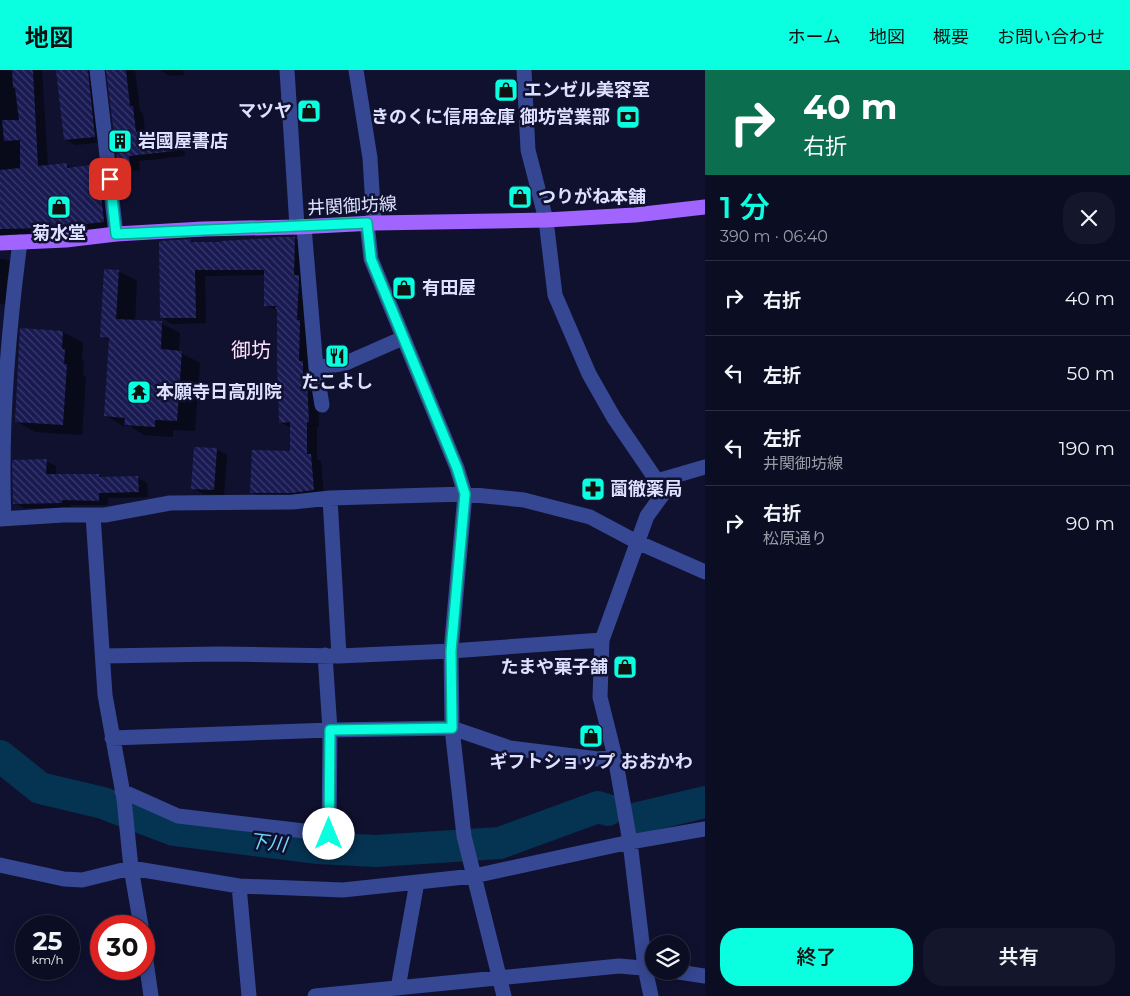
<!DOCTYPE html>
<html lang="ja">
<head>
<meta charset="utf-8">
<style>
  :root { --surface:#0b0d23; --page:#14162b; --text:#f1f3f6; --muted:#9a9ca6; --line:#2b2d41; --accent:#09ffe0 }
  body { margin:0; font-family:Montserrat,"Noto Sans JP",sans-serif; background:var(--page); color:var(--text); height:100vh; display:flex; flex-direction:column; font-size:19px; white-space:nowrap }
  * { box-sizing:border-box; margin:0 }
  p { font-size:16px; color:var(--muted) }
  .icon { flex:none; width:28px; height:28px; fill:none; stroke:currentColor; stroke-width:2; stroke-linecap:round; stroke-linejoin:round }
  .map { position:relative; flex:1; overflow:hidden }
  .sheet { display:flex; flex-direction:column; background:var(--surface); width:425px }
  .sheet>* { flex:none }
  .banner { background:#0b6e4f; color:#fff; overflow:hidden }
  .tools { position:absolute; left:645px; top:865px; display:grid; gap:10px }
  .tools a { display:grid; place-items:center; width:45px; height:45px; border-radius:50%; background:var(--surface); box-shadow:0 2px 12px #0003,0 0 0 1px var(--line); font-size:25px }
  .speed { position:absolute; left:15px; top:845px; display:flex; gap:10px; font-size:25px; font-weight:700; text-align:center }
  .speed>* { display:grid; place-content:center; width:65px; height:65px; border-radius:50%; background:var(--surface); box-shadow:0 2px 12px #0003,0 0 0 1px var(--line); line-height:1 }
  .speed small { font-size:12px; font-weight:400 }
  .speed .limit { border:8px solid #d22; background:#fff; color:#111 }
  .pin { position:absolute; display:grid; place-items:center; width:42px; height:42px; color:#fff; margin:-21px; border-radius:10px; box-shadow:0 2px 8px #0006 }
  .me { position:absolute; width:55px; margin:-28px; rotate:0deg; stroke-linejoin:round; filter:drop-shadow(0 0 4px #0008) }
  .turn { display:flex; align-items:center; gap:18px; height:105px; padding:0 15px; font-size:22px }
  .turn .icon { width:65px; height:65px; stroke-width:2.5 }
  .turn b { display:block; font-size:35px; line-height:42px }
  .round { display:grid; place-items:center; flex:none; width:52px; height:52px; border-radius:20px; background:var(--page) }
  .summary { display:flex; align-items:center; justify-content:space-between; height:85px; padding:0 15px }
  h1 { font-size:30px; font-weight:600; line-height:38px; color:var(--accent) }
  .cta { display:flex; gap:10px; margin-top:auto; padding:10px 15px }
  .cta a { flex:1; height:58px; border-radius:20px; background:var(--accent); color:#111; font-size:20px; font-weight:600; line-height:58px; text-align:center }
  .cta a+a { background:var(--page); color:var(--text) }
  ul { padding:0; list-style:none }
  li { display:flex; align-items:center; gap:15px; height:75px; padding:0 15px; border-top:1px solid var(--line) }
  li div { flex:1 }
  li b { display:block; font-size:19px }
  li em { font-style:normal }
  header { display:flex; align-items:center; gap:30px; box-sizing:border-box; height:70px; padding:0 25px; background:var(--accent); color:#111 }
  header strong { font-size:24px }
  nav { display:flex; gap:28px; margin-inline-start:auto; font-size:18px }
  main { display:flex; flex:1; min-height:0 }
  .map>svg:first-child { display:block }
</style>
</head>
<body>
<header>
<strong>地図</strong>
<nav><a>ホーム</a><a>地図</a><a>概要</a><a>お問い合わせ</a></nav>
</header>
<main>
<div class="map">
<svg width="705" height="926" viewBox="0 0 705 926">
  <defs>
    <pattern id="building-back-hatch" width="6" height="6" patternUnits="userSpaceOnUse" patternTransform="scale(1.25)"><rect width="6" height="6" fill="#191a52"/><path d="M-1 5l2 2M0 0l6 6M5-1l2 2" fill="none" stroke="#3a3b6c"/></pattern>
  </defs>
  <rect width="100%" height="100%" fill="#0f112f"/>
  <path fill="#0007" d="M0,0H42L48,96L67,95L73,98L98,96L109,102L114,158L61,163L7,164V167H0Z
    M57,0H101L105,72L75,75L65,69Z
    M108,0H135L140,42L143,43L145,62L151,64L172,62L183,68L185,86L139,91L140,100L129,101L119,95Z
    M160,0H183L184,5L170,6Z
    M295,168L305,174L318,316L319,357H317V389L321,391L324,426L262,428L251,422L291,383V358L280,352L278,241L265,235L266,205L205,206L206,253L172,254L162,248L191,170L196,173Z
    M0,189H5L15,194L14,233L0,234Z
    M118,201L137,211L135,251L161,253L180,263L179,282L200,293L195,361L173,360V367L144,365L130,356H123L105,345L110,271L102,267Z
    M22,259L63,262L83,273L82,290L84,292L83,305L86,307L82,365L35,362L16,351Z
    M217,379L227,385L224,425L203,424L193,418Z
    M46,391L56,396V405H98L105,409L138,408L147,413L148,427L108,428V435H71V438H24L14,433Z"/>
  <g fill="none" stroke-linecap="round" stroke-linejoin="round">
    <path stroke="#053352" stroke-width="32" d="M0,686L40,718L103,733L174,760L317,778L376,781L500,773L598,737L608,740
      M638,748L705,732"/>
  </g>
  <path fill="url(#building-back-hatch)" d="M12,0H33L38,96L67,93V98L98,94L104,152L50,158L0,159V100L20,98V70L4,71L2,50H19L15,18H13Z
    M56,0H88L95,67L64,70Z
    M106,0H126L130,36H133L136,62L147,60V63L172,60L175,81L129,86L130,95L118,96Z
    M273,167H295L294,205H299V209L297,250H300L299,291H303V309H307L309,352H307V384H311L314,420L292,423H250L252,380L290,381V352L279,353L277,292V239H275L276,236H264V200H195L196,248H160L159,171L191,169V172H221V171L273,168Z
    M104,199L119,200L116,249L162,251L161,279L182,281L177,351L155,350V357L124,355L125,348L104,346L109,268L100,267Z
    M20,258L63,261L62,279H65L64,294H67L63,355L15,352Z
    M194,377L217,378L214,420L191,419Z
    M47,389L46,404H99V407L138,406L139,422L99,423V431L62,430V433L13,434L12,390Z"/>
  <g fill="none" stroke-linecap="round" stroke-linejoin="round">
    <path stroke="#364793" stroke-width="15" d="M97,0L116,164
      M287,0L297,157
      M356,0L370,88L374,153
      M524,0L528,80L546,150L555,225L589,304L614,348L657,411L663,424L647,446L602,570L600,627L615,687L630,772L645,898L651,926
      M367,153L371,189L457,398L465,424L451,581L452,658L464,766L504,926
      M304,157L316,298L322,335
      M316,298L346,293L403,268
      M657,411L705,397
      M330,428L339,586
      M93,445L105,625L124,729L131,798L141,856
      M0,449L63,445H105L170,433L293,432L330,428L465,424L524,430L590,447L637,472L705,502
      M4,449C0,358 8,263 20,172
      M103,586L219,584L339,586L451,581L602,570
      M112,668L330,660L452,658L510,678L598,689L615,687
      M122,721L178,746L329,764L330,660L325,585
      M0,795L64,809L82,810L131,798L239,816L343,820L474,806L630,772L705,759
      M239,816L249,926
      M144,877L151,926
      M672,901L705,906
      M398,918L417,812
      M315,926L619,896L654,899"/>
    <path stroke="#a264ff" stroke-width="15" d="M0,173L66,170L116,164L203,159L297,157L374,153L546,150L635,145L705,137"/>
  </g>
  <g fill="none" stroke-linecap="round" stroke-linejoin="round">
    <g stroke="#06a692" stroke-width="12">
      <path id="route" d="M110,109L116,164L367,153L371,189L457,398L465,424L451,581L452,658L330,660L329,764"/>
    </g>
    <use href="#route" stroke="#09ffe0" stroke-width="9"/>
  </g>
  <defs>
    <g id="shop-square" transform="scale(1.25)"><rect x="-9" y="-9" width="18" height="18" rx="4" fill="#09ffe0" stroke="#0f112f"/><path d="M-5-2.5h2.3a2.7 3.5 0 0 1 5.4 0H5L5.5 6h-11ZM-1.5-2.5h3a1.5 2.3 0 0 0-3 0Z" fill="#111"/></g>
    <g id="bank-square" transform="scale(1.25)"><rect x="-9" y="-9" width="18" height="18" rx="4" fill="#09ffe0" stroke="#0f112f"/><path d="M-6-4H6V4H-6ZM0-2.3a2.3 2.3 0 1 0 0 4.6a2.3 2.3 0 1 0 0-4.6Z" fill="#111"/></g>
    <g id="building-square" transform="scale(1.25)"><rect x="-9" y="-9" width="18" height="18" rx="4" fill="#09ffe0" stroke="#0f112f"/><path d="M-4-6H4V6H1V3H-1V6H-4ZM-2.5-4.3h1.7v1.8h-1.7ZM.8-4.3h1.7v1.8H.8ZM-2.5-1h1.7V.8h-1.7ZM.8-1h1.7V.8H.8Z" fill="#111"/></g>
    <g id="restaurant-square" transform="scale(1.25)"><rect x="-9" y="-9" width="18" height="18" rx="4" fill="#09ffe0" stroke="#0f112f"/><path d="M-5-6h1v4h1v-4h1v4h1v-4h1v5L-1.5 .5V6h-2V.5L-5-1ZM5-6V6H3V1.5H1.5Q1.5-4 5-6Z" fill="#111"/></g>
    <g id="temple-square" transform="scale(1.25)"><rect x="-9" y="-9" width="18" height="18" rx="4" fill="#09ffe0" stroke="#0f112f"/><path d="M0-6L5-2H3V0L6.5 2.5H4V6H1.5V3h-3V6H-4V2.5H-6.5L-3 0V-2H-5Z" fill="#111"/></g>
    <g id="pharmacy-square" transform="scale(1.25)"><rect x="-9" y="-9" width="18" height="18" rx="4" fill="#09ffe0" stroke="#0f112f"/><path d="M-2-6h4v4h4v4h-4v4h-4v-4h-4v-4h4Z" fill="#111"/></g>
  </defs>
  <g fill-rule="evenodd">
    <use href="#shop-square" x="506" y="20"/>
    <use href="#shop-square" x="309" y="41"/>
    <use href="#bank-square" x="628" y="47"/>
    <use href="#building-square" x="120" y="71"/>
    <use href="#shop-square" x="520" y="127"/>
    <use href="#shop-square" x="59" y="137"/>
    <use href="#shop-square" x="404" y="218"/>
    <use href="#restaurant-square" x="337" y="286"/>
    <use href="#temple-square" x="139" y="322"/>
    <use href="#pharmacy-square" x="593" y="419"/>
    <use href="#shop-square" x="625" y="597"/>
    <use href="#shop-square" x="591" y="666"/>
  </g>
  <g text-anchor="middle" stroke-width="5" stroke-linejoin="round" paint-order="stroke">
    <g font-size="18" font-weight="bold" fill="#dde1ff" stroke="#0f112f" text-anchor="start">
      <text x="524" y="26">エンゼル美容室</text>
      <text x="292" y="47" text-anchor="end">マツヤ</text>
      <text x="610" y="53" text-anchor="end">きのくに信用金庫 御坊営業部</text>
      <text x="138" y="77">岩國屋書店</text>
      <text x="538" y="133">つりがね本舗</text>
      <text x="59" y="169" text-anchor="middle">菊水堂</text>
      <text x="422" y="224">有田屋</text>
      <text x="337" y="318" text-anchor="middle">たこよし</text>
      <text x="156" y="328">本願寺日高別院</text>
      <text x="610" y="425">薗徹薬局</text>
      <text x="608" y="603" text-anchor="end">たまや菓子舗</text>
      <text x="591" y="698" text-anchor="middle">ギフトショップ おおかわ</text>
    </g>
    <g font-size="18" fill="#dde1ff" stroke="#0f112f">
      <text transform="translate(352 136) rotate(-3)" y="6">井関御坊線</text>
    </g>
    <g font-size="19" font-style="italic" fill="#6bdcff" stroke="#0f112f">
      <text transform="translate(268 772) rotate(7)" y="7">下川</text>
    </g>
    <g font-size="20" fill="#ffdffb" stroke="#0f112f">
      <text x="251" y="287">御坊</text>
    </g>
  </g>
</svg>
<div class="tools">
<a><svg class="icon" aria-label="layers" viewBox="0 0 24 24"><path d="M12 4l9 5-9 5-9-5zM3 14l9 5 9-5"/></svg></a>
</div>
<div class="speed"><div>25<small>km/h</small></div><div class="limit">30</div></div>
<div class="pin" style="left:110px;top:109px;background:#d93025"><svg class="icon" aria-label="arrive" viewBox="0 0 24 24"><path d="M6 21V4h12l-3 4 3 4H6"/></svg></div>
<svg class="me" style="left:329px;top:764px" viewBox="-20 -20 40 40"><circle r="19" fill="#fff"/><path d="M0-13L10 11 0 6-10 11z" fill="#09ffe0"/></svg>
</div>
<section class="sheet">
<div class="banner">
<div class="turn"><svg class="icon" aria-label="right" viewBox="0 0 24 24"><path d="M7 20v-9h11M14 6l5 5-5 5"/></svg><div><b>40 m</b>右折</div></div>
</div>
<div class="summary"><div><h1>1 分</h1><p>390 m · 06:40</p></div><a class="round"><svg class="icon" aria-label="close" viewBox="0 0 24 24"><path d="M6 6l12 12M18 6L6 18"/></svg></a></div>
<ul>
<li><svg class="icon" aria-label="right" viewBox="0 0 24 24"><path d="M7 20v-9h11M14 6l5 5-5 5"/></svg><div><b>右折</b></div><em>40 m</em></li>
<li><svg class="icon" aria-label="left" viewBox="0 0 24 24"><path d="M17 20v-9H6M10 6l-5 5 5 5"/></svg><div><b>左折</b></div><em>50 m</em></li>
<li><svg class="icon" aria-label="left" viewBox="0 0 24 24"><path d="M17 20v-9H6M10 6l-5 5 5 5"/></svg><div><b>左折</b><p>井関御坊線</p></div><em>190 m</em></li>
<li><svg class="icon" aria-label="right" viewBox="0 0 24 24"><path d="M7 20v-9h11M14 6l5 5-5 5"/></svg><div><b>右折</b><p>松原通り</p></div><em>90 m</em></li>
</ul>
<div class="cta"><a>終了</a><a>共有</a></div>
</section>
</main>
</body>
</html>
